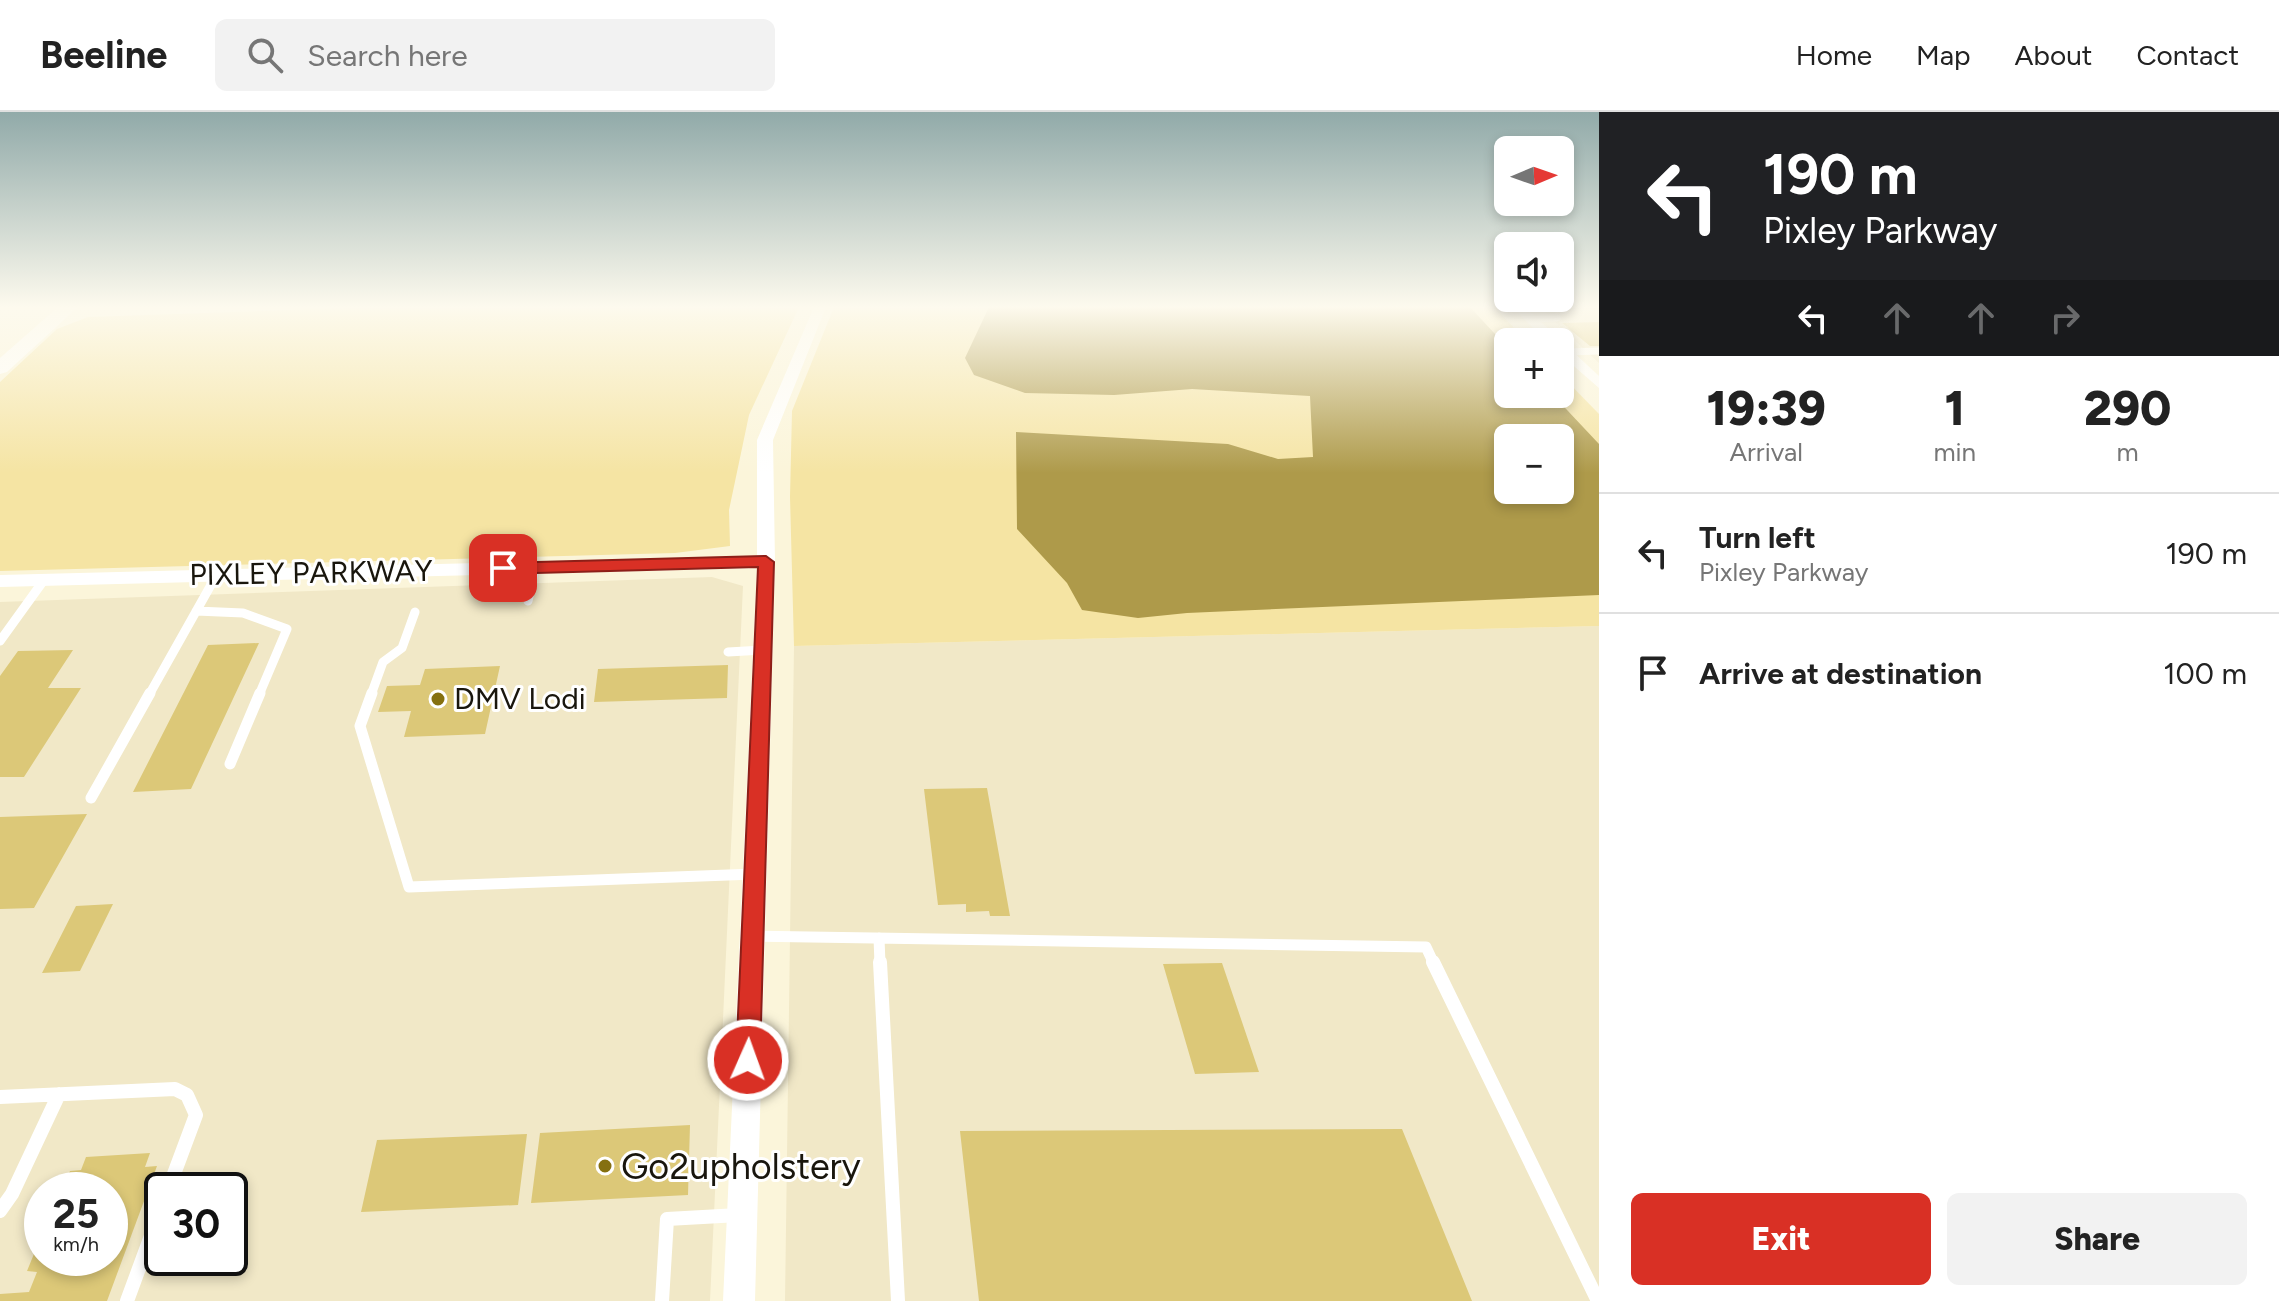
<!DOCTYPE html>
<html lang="en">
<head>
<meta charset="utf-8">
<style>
  :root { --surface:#fff; --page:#f2f2f2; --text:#222; --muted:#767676; --line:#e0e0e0; --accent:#d93025 }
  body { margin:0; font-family:Figtree,sans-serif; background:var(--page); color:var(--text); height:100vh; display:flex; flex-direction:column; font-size:30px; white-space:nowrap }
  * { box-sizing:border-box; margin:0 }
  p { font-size:26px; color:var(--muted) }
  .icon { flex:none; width:44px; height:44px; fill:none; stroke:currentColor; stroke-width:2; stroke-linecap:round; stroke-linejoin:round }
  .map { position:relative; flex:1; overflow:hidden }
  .sheet { display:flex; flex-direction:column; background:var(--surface); width:680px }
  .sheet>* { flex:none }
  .banner { background:#202124; color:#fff; overflow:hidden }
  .needle { width:52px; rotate:88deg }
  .buttons { position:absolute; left:1494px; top:24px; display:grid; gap:16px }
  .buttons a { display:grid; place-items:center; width:80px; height:80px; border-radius:12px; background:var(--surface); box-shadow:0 4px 12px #0003; font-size:40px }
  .speed { position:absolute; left:24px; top:1060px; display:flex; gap:16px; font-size:40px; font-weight:700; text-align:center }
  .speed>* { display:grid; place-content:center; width:104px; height:104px; border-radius:50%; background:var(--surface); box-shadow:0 4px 12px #0003; line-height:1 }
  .speed small { font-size:20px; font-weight:400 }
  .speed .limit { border:4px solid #111; border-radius:12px; background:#fff; color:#111 }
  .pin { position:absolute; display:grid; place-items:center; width:68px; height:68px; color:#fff; margin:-34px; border-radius:16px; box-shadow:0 4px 12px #0006 }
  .me { position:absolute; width:88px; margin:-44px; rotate:2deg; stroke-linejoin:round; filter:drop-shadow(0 0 6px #0008) }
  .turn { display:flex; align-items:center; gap:28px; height:168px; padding:0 32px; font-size:36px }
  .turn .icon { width:104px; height:104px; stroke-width:2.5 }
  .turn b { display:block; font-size:56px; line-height:68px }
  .lanes { display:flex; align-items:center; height:76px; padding:0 32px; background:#0003; justify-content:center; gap:40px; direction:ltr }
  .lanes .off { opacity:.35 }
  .eta { display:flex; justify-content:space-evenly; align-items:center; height:136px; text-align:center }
  .eta b { font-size:48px; font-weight:800; line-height:56px }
  .primary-button { display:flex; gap:16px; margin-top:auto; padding:16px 32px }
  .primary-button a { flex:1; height:92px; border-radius:12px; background:var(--accent); color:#fff; font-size:32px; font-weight:800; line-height:92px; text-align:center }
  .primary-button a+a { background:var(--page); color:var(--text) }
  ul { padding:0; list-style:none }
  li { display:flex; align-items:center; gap:24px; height:120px; padding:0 32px; border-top:2px solid var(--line) }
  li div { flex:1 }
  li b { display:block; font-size:30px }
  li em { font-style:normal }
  header { display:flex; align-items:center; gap:48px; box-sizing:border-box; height:112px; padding:0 40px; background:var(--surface); border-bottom:2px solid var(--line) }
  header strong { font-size:38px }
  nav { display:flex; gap:44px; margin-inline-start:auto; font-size:28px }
  .search { width:560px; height:72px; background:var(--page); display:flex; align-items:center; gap:20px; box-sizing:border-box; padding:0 28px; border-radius:12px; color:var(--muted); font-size:30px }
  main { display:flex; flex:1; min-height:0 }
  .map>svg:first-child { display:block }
</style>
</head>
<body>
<header>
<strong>Beeline</strong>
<div class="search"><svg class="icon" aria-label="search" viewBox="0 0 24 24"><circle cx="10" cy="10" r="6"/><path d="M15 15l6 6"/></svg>Search here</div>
<nav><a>Home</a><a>Map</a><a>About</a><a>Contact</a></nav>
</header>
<main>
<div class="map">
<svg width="1599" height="1189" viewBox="0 0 1599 1189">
  <rect width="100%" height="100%" fill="#fbf5da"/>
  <path fill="#f1e8c7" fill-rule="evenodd" d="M1539,195H1599V251Z
    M712,465L743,474L710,1189H0V490ZM42,1078H110V1146H42ZM162,1078H230V1146H162Z
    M1599,514V1189H785L794,534Z"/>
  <path fill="#f5e4a3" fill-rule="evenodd" d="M383,195H799L749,303L729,398L730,434L675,441L0,459V270L57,217L88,205Z
    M834,195H1494L1528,230H1508V282H1560V262L1599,302V514L794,534L790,385L792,299ZM1508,326H1560V378H1508Z"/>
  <path fill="#ae9a4a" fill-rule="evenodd" d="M989,195H1470L1508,236V282H1552L1599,332V483L1187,501L1138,506L1082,498L1067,471L1017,417L1016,320L1228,332L1278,347L1313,345L1310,284L1192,277L1114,283L1025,281L974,263L965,246ZM1508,326H1560V378H1508Z"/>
  <path fill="#dcc878" d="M1599,210V234H1590L1562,211Z
    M259,531L191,677L133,680L208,533Z
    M73,538L48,576H81L24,665H0V564L18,539Z
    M728,553L727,586L594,590L598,557Z
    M500,554L485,622L404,625L411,599L378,600L387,574L420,573L425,557Z
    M987,676L1010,804H990L989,799L966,800V792L938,793L924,677Z
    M87,702L34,796L0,797V705Z
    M113,792L80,859L42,861L76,794Z
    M1222,851L1259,960L1195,962L1163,852Z
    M690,1013L688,1083L531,1091L540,1021Z
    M1402,1017L1472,1189H979L960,1019Z
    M527,1022L518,1093L361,1100L377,1028Z
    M150,1041L145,1055L157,1054L107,1189H0V1182L29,1180L37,1160L27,1159L38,1132L42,1131V1146H110V1078H62L70,1059L81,1058L86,1045Z"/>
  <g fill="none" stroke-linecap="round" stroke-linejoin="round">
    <path stroke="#fff" stroke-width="7" d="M1530,207L1557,206
      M1566,240L1599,239"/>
    <path stroke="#fff" stroke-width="9" d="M528,489L535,456
      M196,499L243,501L287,517L259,583
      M0,529L44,468
      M728,540L763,538
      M149,583L216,464
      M371,583L383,550L402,536L415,500"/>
    <path stroke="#fff" stroke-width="11" d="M372,581L360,614L409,775L755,762
      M230,652L260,581
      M91,686L150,581
      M753,824L1426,835L1434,852
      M879,826L880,852"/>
    <path stroke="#fff" stroke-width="14" d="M880,850L898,1189
      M1433,850L1598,1189
      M0,985L175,977L187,983L196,1003L168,1078
      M0,1099L12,1082L59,982
      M127,1189L162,1094
      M662,1189L667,1107L739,1103"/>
    <path fill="#fff" fill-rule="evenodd" d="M814,195H826L773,328L775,450L755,1189H723L757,456L0,475V463L757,444V328Z
      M1512,195H1525L1599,264V276L1560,242V230H1547Z"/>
    <path fill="#fff" fill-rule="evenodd" d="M58,195H78L7,260L0,262V246Z"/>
  </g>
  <linearGradient id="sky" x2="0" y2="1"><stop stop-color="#91aaa9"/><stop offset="0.54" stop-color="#fdfaee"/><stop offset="1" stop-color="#fdfaee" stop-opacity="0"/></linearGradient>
  <rect width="1599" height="361" fill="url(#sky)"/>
  <path fill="#d93025" stroke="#8d1f18" stroke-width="2" d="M766,444L774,450L760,948L757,956L748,960L739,956L736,948L758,455L503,462L495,456L503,451Z"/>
  <g fill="#857010" stroke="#fff" stroke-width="3">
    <circle cx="438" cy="587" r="8"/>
    <circle cx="605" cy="1054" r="8"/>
  </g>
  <g text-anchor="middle" stroke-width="6" stroke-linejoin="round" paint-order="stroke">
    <g font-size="30" fill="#19160d" stroke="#fff">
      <text transform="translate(311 461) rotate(-1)" y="10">PIXLEY PARKWAY</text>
    </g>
    <g font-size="30" fill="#19160d" stroke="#fff" text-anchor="start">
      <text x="454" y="597">DMV Lodi</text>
    </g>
    <g font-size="36" fill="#19160d" stroke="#fff" text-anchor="start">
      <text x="621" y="1067">Go2upholstery</text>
    </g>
  </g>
</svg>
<div class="buttons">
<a><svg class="needle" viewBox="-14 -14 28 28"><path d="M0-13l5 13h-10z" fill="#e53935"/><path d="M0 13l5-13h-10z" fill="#767676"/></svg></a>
<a><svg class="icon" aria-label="sound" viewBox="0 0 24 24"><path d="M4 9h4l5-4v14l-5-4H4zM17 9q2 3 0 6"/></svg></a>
<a>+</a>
<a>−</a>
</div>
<div class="speed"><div>25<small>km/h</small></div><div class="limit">30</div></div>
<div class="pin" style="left:503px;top:456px;background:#d93025"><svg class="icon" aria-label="arrive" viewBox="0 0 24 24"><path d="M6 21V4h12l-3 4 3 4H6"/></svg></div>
<svg class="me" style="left:748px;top:948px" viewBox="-20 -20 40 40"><circle r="17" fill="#d93025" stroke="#fff" stroke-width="3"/><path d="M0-11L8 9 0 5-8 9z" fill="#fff"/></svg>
</div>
<section class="sheet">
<div class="banner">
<div class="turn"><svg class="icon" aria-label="left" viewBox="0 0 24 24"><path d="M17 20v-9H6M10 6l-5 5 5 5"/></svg><div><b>190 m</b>Pixley Parkway</div></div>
<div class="lanes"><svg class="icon" aria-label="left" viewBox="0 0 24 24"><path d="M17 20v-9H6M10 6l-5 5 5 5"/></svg><svg class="icon off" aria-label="ahead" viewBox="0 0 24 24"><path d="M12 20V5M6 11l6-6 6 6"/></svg><svg class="icon off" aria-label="ahead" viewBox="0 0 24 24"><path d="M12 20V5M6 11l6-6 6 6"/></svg><svg class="icon off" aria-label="right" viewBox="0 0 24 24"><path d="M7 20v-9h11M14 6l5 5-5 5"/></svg></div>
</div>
<div class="eta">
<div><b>19:39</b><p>Arrival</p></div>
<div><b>1</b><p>min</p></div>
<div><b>290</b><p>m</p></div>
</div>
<ul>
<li><svg class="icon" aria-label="left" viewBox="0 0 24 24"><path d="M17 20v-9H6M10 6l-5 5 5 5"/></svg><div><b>Turn left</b><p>Pixley Parkway</p></div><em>190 m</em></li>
<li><svg class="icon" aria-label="arrive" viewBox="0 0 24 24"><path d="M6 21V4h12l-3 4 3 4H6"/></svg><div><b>Arrive at destination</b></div><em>100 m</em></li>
</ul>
<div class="primary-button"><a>Exit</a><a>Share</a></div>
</section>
</main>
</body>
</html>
